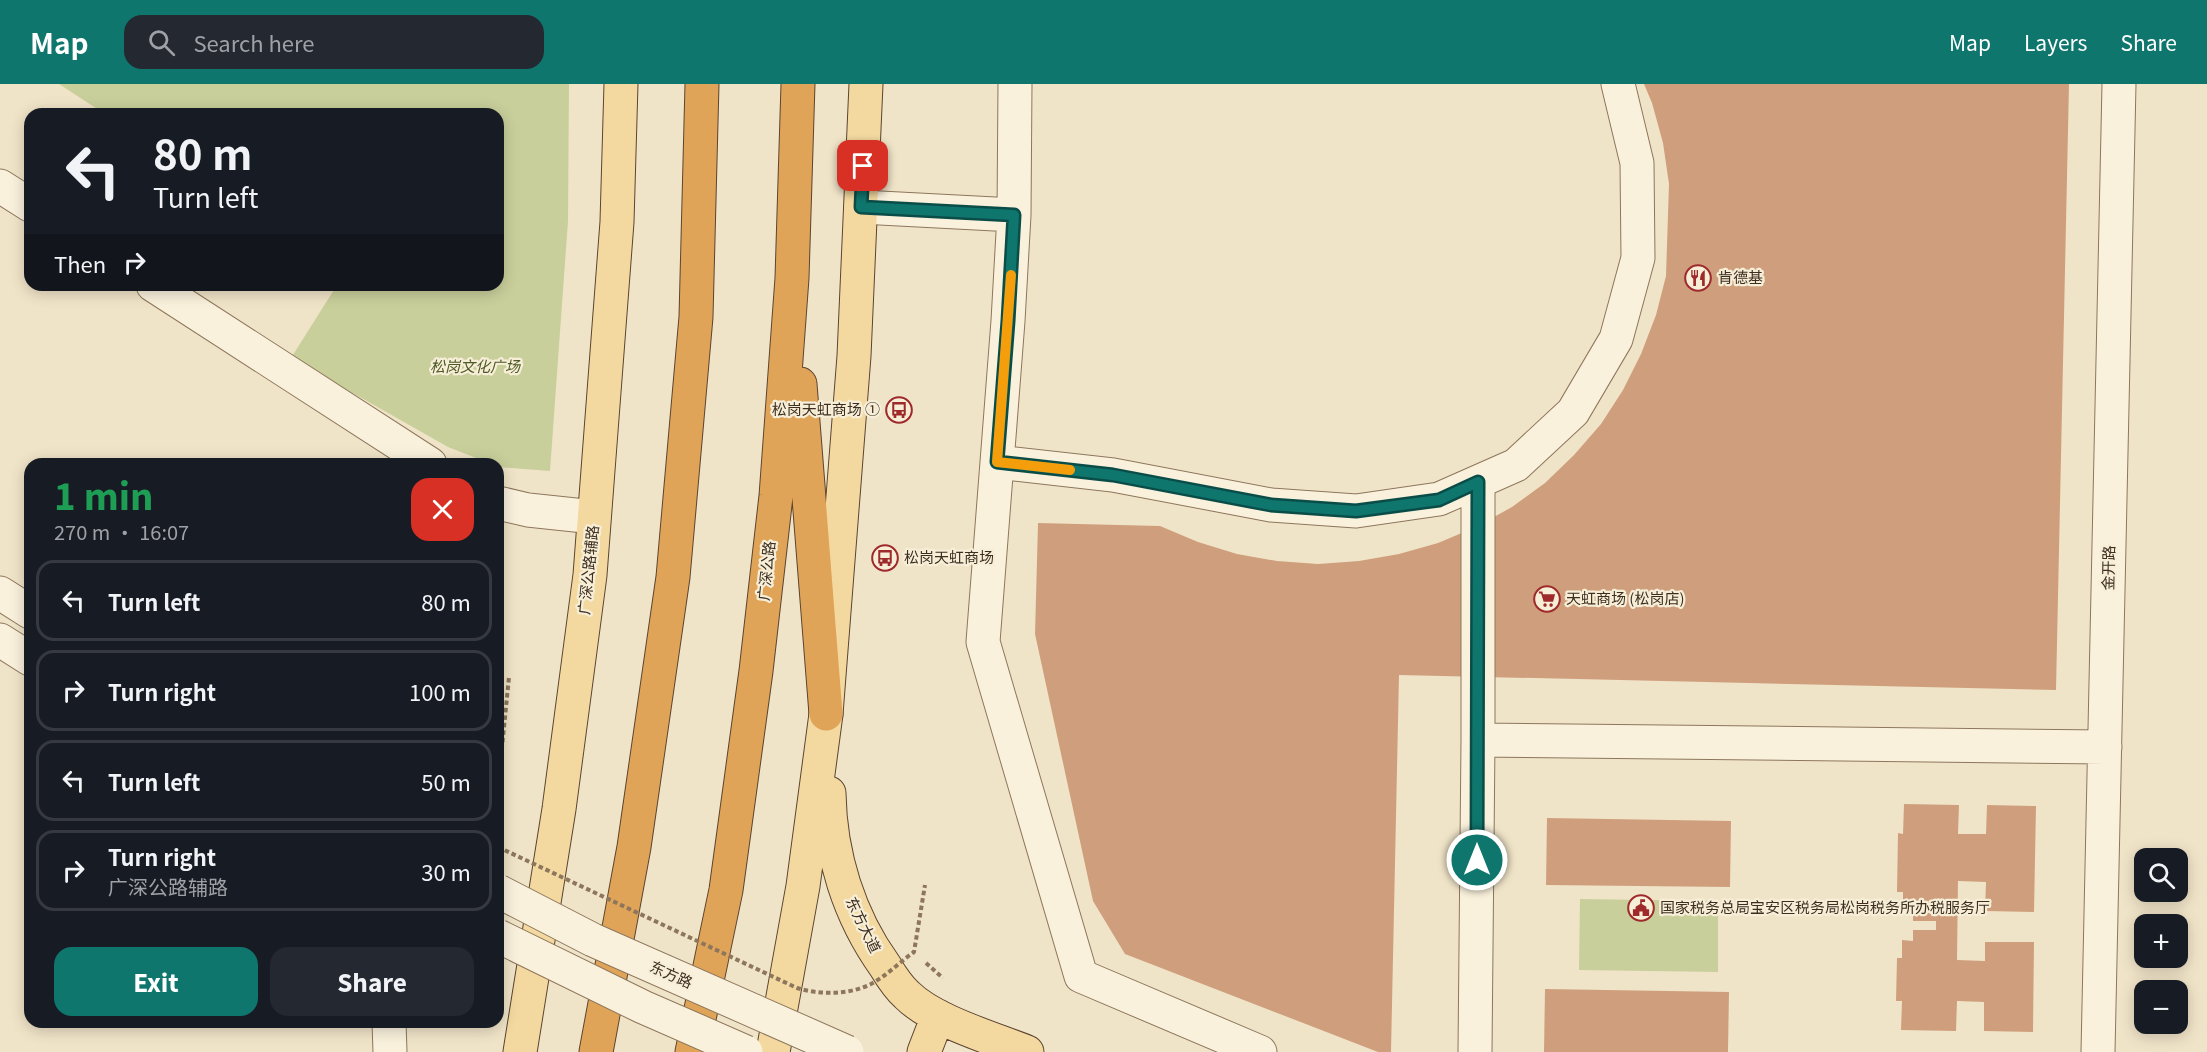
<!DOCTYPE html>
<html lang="en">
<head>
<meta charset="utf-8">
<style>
  :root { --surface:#171b24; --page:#242831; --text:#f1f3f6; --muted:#9ea1a6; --line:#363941; --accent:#0f766e }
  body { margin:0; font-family:Georgia,"Noto Sans SC",serif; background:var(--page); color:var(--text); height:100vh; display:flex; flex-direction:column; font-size:22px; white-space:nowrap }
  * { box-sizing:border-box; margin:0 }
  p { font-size:20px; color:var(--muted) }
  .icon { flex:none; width:33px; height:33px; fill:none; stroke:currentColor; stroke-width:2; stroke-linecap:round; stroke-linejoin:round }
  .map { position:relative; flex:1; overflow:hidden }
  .drawer { position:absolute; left:24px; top:374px; width:480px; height:570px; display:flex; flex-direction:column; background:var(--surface); border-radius:18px; box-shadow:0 3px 15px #0003 }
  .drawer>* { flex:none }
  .hud { position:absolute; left:24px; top:24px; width:480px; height:183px; border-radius:18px; box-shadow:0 3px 15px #0003; background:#171b24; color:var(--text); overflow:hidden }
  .fabs { position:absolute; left:2134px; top:764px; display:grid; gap:12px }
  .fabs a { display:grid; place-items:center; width:54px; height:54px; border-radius:12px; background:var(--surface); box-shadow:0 3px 15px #0003; font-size:30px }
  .pin { position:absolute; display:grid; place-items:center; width:51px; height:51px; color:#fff; margin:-26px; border-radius:12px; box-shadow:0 3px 9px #0006 }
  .me { position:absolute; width:66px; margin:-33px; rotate:0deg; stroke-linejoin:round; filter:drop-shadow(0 0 4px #0008) }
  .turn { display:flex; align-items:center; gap:21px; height:126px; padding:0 30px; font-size:27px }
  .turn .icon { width:78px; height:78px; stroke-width:2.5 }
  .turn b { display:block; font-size:42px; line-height:51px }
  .then { display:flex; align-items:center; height:57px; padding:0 30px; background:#0003; gap:12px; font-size:22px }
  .round { display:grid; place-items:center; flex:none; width:63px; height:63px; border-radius:18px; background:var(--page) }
  .headline { display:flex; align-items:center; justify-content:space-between; height:102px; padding:0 30px }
  h1 { font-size:36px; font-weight:800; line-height:45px; color:#1e9e55 }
  .primary-button { display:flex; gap:12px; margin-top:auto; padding:12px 30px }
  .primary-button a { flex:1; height:69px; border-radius:18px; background:var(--accent); color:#fff; font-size:24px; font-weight:800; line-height:69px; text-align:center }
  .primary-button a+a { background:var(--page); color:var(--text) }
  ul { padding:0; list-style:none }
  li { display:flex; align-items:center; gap:18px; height:81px; margin:0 12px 9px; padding:0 18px; border:3px solid var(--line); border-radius:18px }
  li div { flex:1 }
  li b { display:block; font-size:22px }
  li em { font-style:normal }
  header { display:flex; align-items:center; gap:36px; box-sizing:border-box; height:84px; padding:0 30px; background:var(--accent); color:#fff }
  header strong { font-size:28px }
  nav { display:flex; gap:33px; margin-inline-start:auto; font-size:21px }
  .search { width:420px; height:54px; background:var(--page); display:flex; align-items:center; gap:15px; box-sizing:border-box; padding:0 21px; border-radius:18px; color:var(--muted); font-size:22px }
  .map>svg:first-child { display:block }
</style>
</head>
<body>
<header>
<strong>Map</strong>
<div class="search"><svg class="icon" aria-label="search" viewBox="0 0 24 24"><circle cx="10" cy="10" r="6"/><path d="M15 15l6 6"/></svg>Search here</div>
<nav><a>Map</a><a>Layers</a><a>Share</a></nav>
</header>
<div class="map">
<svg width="2207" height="968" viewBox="0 0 2207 968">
  <rect width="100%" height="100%" fill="#f0e4c8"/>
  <path fill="#c9cf9b" d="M59,0H569L568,137L550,387L498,383V380L489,379L448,363L291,274L337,201H498V30H105Z
    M1580,815L1718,817V888L1579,886Z"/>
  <path fill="#cf9f7d" d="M1644,0H2069L2056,606L1399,591L1391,968H1378L1125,870L1093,817L1035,550L1038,439L1160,442L1198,458L1237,470L1277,477L1318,480L1359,477L1399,470L1438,459L1476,443L1512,423L1545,399L1574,371L1601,340L1623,306L1641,270L1656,231L1666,192L1669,100L1663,59L1652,19Z
    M1904,720L1959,721L1958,750H1986L1987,721L2036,722L2034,828L1985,827L1986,798L1958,797L1957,876L1985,877V858H2034L2033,948L1984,947V918L1957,917L1956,947L1901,946L1902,917H1896L1897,874H1902V856L1913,857V846H1936V837H1913V826H1903V808H1897L1898,749L1903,750Z
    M1547,734L1731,737L1730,803L1546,801Z
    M1545,905L1729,908L1728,968H1544Z"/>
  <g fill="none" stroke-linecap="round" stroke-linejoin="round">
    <g stroke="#8d765c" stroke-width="35">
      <path id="minor" d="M1015,0L1014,131L1008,237L983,558L1081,892L1260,968
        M0,102L30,121
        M861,123L1014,131
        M153,201L430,380
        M997,378L1113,391L1271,421L1356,427L1439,415L1516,381L1573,328L1616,255L1638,174L1637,79L1618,0
        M498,419L528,426L594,433
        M0,509L30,528
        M0,556L30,575
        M1478,656V398
        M389,938L390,968
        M1475,968L1478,656L2105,663
        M2098,968L2119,0"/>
    </g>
    <g stroke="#5b4430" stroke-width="35">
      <path id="major" d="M829,709C830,771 849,832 885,882C891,892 898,903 907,911C933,937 992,954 1027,968
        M520,968L559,725L590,491L617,138L621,0
        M773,968L803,802L826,630L854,272L866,0
        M924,968L938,932"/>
    </g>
    <g stroke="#5b4430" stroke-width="35">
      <path id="highway" d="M800,300L826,630
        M596,968L634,763L673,493L696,233L702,0
        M692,968L726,806L756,587L776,412L792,194L798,0"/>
    </g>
    <path stroke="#8d765c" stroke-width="4" stroke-dasharray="4.5 3" stroke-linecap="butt" d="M498,703L509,593
      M926,879L943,894"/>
    <use href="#minor" stroke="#faf1dc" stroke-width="33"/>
    <use href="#major" stroke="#f3d9a0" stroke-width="33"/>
    <use href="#highway" stroke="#e0a458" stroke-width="33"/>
    <g stroke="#8d765c" stroke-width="35" stroke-linecap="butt">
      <path id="minor-bridge" d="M498,807L593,856L847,968
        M498,852L643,923L746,968"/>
    </g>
    <path stroke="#8d765c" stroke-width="4" stroke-dasharray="4.5 3" stroke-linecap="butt" d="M498,763L797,904C820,911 849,911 871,900C886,892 900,878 914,868L925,801"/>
    <use href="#minor-bridge" stroke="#faf1dc" stroke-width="33"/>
  </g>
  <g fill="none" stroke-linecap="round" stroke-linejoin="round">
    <g stroke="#0a4d48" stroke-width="15">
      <path id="route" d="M863,82L861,123L1014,131L1008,237L997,378L1113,391L1271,421L1356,427L1439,416L1478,398L1477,776"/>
    </g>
    <use href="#route" stroke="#0f766e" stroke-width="10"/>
    <path stroke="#f59e0b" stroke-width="10" d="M1011,191L997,378L1070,386"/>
  </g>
  <defs>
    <g id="restaurant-ring" transform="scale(1.35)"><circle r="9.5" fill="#f7eed8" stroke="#9e2a2b" stroke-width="1.5"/><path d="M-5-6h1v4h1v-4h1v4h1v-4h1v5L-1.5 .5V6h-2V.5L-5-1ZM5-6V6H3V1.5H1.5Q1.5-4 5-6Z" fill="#9e2a2b"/></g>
    <g id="bus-ring" transform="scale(1.35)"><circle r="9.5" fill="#f7eed8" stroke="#9e2a2b" stroke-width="1.5"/><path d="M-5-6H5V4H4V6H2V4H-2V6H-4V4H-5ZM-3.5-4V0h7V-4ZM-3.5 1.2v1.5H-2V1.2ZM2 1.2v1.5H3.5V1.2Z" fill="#9e2a2b"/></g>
    <g id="supermarket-ring" transform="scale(1.35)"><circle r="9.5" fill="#f7eed8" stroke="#9e2a2b" stroke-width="1.5"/><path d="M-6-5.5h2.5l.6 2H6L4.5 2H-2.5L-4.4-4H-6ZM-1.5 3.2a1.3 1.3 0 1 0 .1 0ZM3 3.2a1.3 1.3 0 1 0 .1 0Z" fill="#9e2a2b"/></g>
    <g id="civic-ring" transform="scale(1.35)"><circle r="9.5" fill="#f7eed8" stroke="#9e2a2b" stroke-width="1.5"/><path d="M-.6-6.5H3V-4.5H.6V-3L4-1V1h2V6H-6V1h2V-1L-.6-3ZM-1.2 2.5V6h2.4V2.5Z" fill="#9e2a2b"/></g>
  </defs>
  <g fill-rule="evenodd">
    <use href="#restaurant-ring" x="1698" y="194"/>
    <use href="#bus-ring" x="899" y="326"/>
    <use href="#bus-ring" x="885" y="474"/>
    <use href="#supermarket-ring" x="1547" y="515"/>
    <use href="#civic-ring" x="1641" y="824"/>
  </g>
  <g text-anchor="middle" stroke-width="4.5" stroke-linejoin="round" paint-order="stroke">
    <g font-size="15" fill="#3d2e20" stroke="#f7eed8" text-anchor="start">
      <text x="1718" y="199">肯德基</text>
      <text x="880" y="331" text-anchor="end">松岗天虹商场 ①</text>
      <text x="904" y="479">松岗天虹商场</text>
      <text x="1566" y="520">天虹商场 (松岗店)</text>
      <text x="1660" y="829">国家税务总局宝安区税务局松岗税务所办税服务厅</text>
    </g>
    <g font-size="15" font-style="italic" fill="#4d5a26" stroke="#f7eed8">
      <text x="475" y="288">松岗文化广场</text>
    </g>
    <g font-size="15" fill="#3d2e20" stroke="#f7eed8">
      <text transform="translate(2109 484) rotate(-89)" y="5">金开路</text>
      <text transform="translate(589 486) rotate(-84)" y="5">广深公路辅路</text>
      <text transform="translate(767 487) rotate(-84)" y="5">广深公路</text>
      <text transform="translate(863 841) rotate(64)" y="5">东方大道</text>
      <text transform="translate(671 891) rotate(24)" y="5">东方路</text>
    </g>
  </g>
</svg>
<div class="fabs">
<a><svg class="icon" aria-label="search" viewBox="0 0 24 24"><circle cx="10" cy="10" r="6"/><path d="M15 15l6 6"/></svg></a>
<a>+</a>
<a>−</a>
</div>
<div class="pin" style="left:863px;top:82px;background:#d93025"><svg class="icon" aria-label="arrive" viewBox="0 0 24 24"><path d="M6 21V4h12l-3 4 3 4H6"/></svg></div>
<svg class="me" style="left:1477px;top:776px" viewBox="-20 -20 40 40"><circle r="17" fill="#0f766e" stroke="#fff" stroke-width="3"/><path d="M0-11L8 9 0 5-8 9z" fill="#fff"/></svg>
<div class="hud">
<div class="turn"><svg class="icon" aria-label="left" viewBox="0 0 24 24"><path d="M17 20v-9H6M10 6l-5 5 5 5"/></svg><div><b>80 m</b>Turn left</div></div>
<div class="then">Then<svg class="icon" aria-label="right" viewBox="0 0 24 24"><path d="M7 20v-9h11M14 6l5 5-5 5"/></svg></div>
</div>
<section class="drawer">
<div class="headline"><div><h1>1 min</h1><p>270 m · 16:07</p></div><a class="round" style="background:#d93025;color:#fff"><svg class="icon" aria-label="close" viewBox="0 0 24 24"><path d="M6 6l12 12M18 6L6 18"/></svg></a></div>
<ul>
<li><svg class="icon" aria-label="left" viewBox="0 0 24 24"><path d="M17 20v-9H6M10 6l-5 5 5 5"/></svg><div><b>Turn left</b></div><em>80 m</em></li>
<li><svg class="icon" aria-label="right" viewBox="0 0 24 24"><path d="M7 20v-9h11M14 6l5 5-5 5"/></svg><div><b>Turn right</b></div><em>100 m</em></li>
<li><svg class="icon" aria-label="left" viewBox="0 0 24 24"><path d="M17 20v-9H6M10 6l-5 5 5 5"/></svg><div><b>Turn left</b></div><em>50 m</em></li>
<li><svg class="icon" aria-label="right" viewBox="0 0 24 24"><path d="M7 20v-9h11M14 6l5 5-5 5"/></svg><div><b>Turn right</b><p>广深公路辅路</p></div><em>30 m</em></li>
</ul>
<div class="primary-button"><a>Exit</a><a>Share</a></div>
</section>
</div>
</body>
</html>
